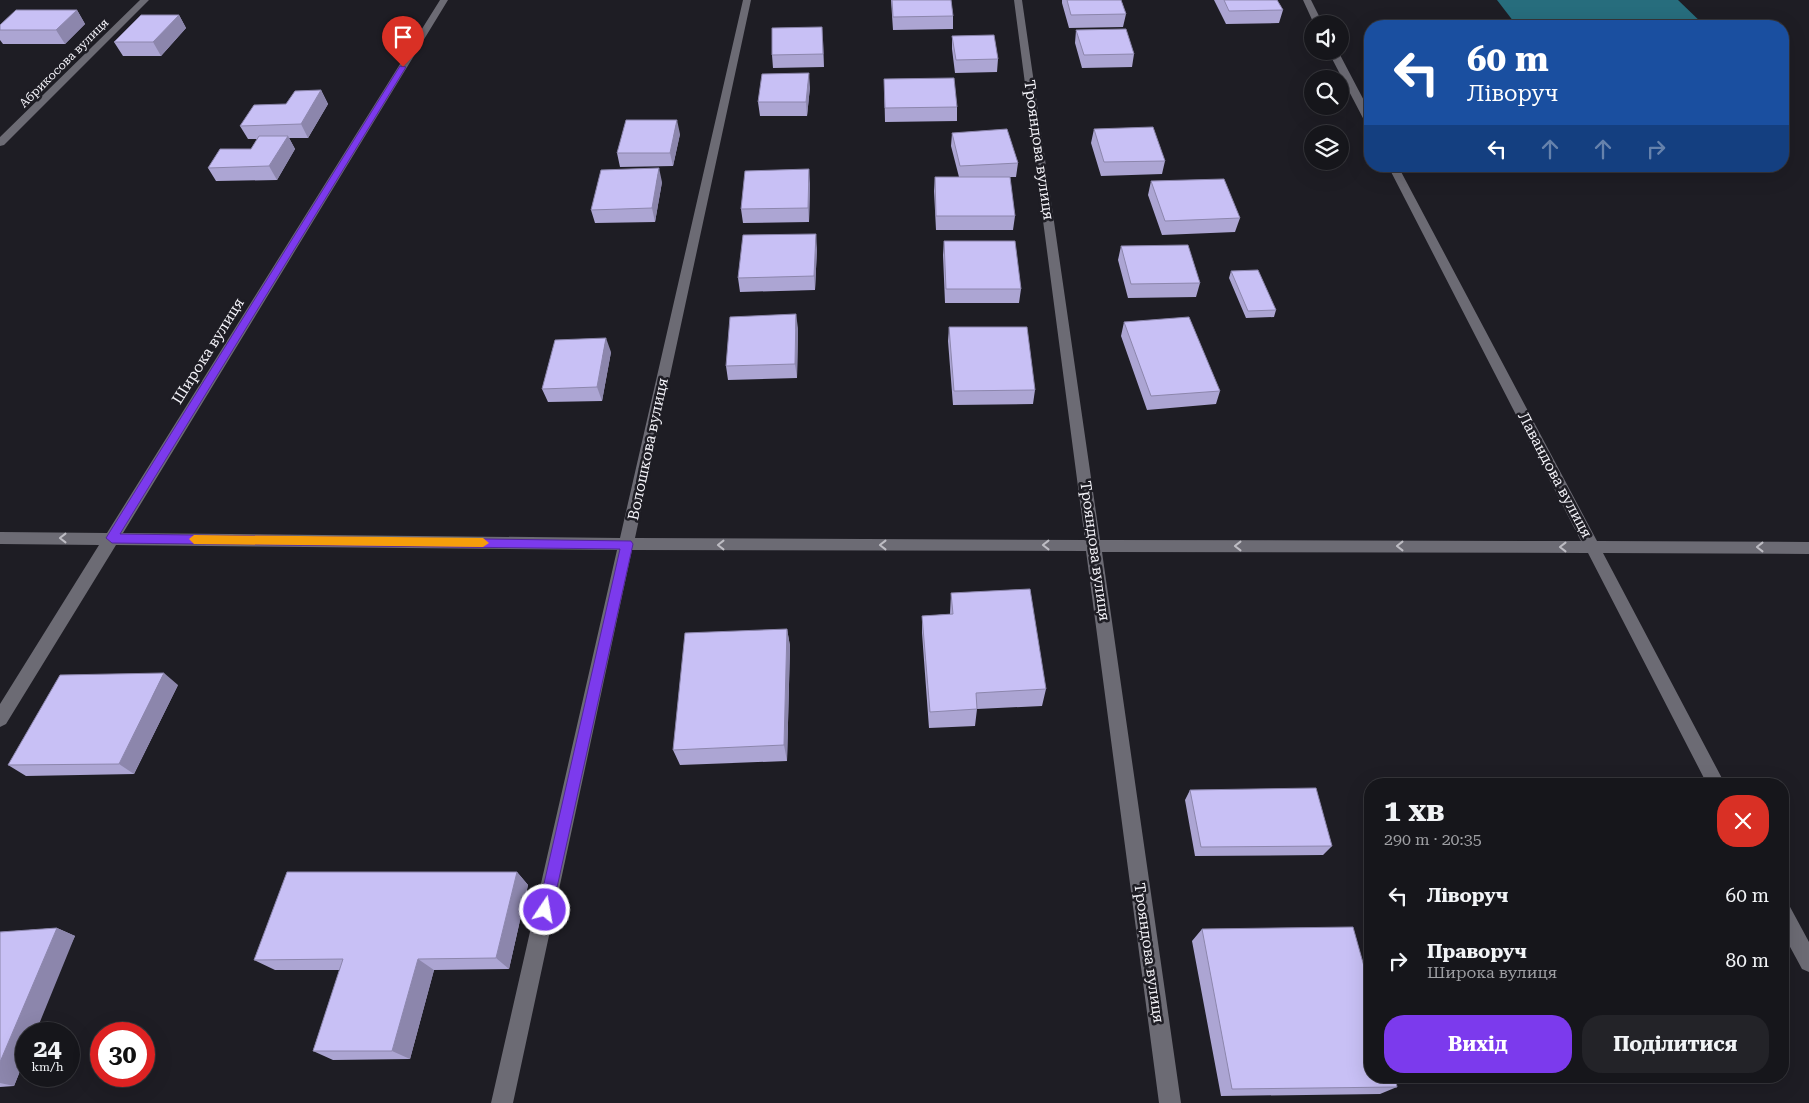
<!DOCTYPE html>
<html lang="uk">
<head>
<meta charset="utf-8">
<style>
  :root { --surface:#16161b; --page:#232328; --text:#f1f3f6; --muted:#9e9fa3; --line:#35353a; --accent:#7c3aed }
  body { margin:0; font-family:"Roboto Serif",serif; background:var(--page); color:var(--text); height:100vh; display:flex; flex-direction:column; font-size:19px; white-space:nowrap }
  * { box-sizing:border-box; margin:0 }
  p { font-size:16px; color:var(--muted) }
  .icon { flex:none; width:28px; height:28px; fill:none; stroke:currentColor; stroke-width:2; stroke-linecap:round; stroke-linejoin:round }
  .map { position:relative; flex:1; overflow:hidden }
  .side { position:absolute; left:1364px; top:778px; width:425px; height:305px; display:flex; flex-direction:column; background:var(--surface); border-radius:20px; box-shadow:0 5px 20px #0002,0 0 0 1px var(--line) }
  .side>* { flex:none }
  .top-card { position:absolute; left:1364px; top:20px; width:425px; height:152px; border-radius:20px; box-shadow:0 5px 20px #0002,0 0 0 1px var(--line); background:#1a4fa0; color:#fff; overflow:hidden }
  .controls { position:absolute; left:1304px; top:15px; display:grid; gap:10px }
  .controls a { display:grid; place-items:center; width:45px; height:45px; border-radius:50%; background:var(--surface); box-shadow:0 5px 20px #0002,0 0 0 1px var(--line); font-size:25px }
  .speed { position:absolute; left:15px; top:1022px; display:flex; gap:10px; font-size:25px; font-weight:700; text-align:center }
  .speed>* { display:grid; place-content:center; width:65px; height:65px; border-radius:50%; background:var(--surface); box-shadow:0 5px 20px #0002,0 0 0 1px var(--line); line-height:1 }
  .speed small { font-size:12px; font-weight:400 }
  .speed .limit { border:8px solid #d22; background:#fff; color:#111 }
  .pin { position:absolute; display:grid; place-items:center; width:42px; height:42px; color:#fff; margin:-51px -21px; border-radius:50% 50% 50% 0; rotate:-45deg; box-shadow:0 0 5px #0007 }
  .pin .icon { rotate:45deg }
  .me { position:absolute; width:55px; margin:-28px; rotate:12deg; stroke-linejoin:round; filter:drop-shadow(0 0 4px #0008) }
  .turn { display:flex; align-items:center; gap:18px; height:105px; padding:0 20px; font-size:22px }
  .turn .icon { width:65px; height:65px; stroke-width:2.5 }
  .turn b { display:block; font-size:35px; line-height:42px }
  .lanes { display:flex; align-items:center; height:48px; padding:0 20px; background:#0003; justify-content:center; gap:25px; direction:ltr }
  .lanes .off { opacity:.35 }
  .round { display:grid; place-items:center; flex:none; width:52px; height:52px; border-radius:20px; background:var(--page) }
  .summary { display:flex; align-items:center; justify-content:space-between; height:85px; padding:0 20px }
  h1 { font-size:30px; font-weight:700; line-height:38px }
  .primary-button { display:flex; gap:10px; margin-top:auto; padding:10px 20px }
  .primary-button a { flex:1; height:58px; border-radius:20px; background:var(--accent); color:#fff; font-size:20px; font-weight:700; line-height:58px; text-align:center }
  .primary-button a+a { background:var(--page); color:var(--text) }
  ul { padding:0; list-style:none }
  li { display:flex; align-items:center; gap:15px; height:65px; padding:0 20px }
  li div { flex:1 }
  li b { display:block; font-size:19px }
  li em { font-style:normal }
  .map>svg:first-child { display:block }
</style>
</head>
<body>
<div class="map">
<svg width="1809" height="1103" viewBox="0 0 1809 1103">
  <rect width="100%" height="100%" fill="#1e1d24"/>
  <path fill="#276d7d" d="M1497,0H1678L1705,26H1517Z"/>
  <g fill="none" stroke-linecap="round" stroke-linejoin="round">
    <path fill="#6c6b74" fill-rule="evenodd" d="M140,0H149L4,145L0,146V137Z
      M440,0H448L123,533L620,538L743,0H751L635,538L1085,540L1014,0H1022L1100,540L1581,541L1388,166H1398L1597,541L1809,542V554L1603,553L1725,784H1707L1588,553L1102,552L1181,1103H1159L1086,551L632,550L513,1103H491L617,550L116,545L6,724L0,727V704L99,545L0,544V532L107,533Z
      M1303,0H1311L1323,24H1314Z
      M1328,51H1338L1370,112V125L1365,122Z
      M1782,903L1789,905L1809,942V972L1802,969L1782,932Z"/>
  </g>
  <path fill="#aca5d3" d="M891,0H951L953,16V29L893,30Z
    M1062,0H1121L1126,14L1123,27L1069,28L1062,3Z
    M1214,0H1277L1283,10L1279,23L1226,24Z
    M77,10L85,24L65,44H3L0,40V25Z
    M179,15L186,28L161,56H123L114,42Z
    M1076,30L1134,54L1132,67L1082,68L1075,43Z
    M952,36L998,59L997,72L955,73L952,49Z
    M823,40L824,67L773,68L772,55Z
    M884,79L957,107V121L885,122Z
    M810,87L807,116H760L758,102Z
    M321,90L328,104L308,138H289L295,149L277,180L216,181L208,168L251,149L257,139H248L240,126Z
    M1094,129L1165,161L1162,174L1101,176L1091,143Z
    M952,133L1018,163L1016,177H1009L1015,216L1013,230H936L934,191L935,177H959L951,146Z
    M680,134L673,166L620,167L617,153Z
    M1151,181L1240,218L1235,232L1162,235L1148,195Z
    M662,182L655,222L595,223L591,210Z
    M810,183L809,222L743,223L741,209Z
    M944,241L1021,289L1019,303H945L943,255Z
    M1121,246L1200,283L1196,297L1128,298L1118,260Z
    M817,248L815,290L740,292L738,278Z
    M1231,271L1276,310L1274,317L1246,318L1229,278Z
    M1124,322L1220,391L1216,404L1147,410L1121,336Z
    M949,327L1035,390L1033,404L953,405L948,341Z
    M798,328L797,378L728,380L726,366Z
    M611,352L602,401L548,402L542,389Z
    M951,593L1046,689L1042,706L977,709L975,726L929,728L922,633V616L950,614Z
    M787,629L790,646L787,761L680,765L673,750Z
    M178,685L134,774L26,776L8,765Z
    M1190,790L1332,846L1323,855L1195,856L1185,800Z
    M517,872L528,885L509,969L434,970L410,1059L333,1060L313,1051L340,970H275L254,960Z
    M57,928L75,936L26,1034V1056L14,1086L0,1087V932Z
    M1202,929L1397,1087L1380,1094L1221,1096L1192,941Z"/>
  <path fill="#8c86ac" d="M77,10L85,24L65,44L56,30Z
    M179,15L186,28L161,56L153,42Z
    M809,73L810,87L807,116L806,102Z
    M321,90L328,104L308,138L301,124Z
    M677,120L680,134L673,166L670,153Z
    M288,136L295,149L277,180L269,166Z
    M659,168L662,182L655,222L652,208Z
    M809,169L810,183L809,222L808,208Z
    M816,234L817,248L815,290L814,276Z
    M796,314L798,328L797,378L795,364Z
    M606,338L611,352L602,401L597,387Z
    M787,629L790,646L787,761L784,745Z
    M164,673L178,685L134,774L119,764Z
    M517,872L528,885L509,969L496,958Z
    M57,928L75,936L35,1034H26V1056L14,1086L0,1083V1062Z
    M418,959L434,970L410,1059L392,1051Z"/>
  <path fill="#c8c0f5" stroke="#8c86ac" d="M892,0H951L953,16L893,17Z
    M1067,0H1121L1126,14L1071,15Z
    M1224,0H1277L1283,10L1229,11Z
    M16,10H77L56,30H0V25Z
    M141,15H179L153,42H114Z
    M822,27L823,54L772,55V28Z
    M1126,29L1134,54L1084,55L1076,30Z
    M994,35L998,59L956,60L952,36Z
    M809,73L806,102H758L762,74Z
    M954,78L957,107L885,108L884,79Z
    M321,90L301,124L240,126L254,105L286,104L295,91Z
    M626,120H677L670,153H617Z
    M1153,127L1165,161L1104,162L1094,129Z
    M1007,129L1018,163L960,166L952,133Z
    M259,136H288L269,166L208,168L220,149H251Z
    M659,168L652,208L591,210L601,170Z
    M809,169L808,208L741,209L745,171Z
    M935,177H1010L1015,216H936Z
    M1224,179L1240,218L1165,221L1151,181Z
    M816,234L814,276L738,278L743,235Z
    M944,241H1015L1021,289H946Z
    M1188,245L1200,283L1131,284L1121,246Z
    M1258,270L1276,310L1248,311L1231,271Z
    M796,314L795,364L726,366L730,317Z
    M1189,317L1220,391L1151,396L1124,322Z
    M949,327H1027L1035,390L954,391Z
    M606,338L597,387L542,389L555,340Z
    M1030,589L1046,689L976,693L977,709L930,712L922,616L953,614L951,593Z
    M787,629L784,745L673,750L685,633Z
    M164,673L119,764L8,765L60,675Z
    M1316,788L1332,846L1201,847L1190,790Z
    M287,872H517L496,958L418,959L392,1051H313L343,959L254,960Z
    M1353,927L1370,988V1076H1395L1397,1087L1232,1089L1202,929Z
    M57,928L0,1062V932Z"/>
  <defs><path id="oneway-chevron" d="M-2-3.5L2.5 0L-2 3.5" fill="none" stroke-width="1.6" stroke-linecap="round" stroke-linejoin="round" transform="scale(1.25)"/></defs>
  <g stroke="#bdbcc3">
    <use href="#oneway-chevron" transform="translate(63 538) rotate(-180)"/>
    <use href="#oneway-chevron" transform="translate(721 545) rotate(-180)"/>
    <use href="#oneway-chevron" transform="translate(883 545) rotate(-180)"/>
    <use href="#oneway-chevron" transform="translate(1046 545) rotate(-180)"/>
    <use href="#oneway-chevron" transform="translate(1238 546) rotate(-180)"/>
    <use href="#oneway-chevron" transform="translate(1400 546) rotate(-180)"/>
    <use href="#oneway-chevron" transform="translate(1563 547) rotate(-180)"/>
    <use href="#oneway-chevron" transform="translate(1760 547) rotate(-180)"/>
  </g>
  <path fill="#7c3aed" stroke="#51269a" d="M400,66L406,67L120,534L631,541L633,544L552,910L550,915L545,918L540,915L538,910L620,549L112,543L106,538Z"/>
  <path fill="#f59e0b" d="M194,535L483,538L489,543L483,547L194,544L189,539Z"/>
  <g text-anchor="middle" stroke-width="5" stroke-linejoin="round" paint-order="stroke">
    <g font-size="12" fill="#f3f2f8" stroke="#1e1d24">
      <text transform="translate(64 63) rotate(-45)" y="4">Абрикосова вулиця</text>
    </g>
    <g font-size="15" fill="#f3f2f8" stroke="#1e1d24">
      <text transform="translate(1039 150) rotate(82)" y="5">Трояндова вулиця</text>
      <text transform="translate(208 351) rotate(-58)" y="5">Широка вулиця</text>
      <text transform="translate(648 449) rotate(-78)" y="5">Волошкова вулиця</text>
      <text transform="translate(1555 475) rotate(62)" y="5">Лавандова вулиця</text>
      <text transform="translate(1095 551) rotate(82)" y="5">Трояндова вулиця</text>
      <text transform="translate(1149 953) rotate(82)" y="5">Трояндова вулиця</text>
    </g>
  </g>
</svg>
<div class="controls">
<a><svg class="icon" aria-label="sound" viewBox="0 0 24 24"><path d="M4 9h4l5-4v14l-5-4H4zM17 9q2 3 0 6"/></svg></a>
<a><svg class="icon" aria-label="search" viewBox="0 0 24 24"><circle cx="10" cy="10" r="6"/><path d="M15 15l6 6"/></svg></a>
<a><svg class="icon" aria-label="layers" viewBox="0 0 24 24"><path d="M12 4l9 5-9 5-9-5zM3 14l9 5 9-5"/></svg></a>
</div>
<div class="speed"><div>24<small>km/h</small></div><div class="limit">30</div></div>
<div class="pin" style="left:403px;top:67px;background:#d93025"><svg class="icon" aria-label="arrive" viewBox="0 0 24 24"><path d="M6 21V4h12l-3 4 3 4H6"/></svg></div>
<svg class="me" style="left:545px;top:910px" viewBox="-20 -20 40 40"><circle r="17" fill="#7c3aed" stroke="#fff" stroke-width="3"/><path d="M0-11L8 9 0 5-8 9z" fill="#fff"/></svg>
<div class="top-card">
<div class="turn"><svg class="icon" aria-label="left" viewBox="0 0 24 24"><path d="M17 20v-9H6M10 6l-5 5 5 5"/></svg><div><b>60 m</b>Ліворуч</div></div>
<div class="lanes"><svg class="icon" aria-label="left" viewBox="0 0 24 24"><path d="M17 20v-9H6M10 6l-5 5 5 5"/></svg><svg class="icon off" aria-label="ahead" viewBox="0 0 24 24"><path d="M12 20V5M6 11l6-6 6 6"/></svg><svg class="icon off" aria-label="ahead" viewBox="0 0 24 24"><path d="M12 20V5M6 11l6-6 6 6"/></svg><svg class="icon off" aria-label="right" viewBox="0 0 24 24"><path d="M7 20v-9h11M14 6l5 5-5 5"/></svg></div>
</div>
<section class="side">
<div class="summary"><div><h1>1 хв</h1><p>290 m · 20:35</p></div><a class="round" style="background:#d93025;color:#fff"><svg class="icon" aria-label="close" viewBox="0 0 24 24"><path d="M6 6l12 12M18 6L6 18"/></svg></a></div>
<ul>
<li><svg class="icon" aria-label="left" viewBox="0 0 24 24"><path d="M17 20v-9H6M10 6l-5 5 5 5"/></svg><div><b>Ліворуч</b></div><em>60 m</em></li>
<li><svg class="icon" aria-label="right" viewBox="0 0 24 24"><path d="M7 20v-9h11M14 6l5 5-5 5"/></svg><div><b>Праворуч</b><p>Широка вулиця</p></div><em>80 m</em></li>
</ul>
<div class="primary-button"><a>Вихід</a><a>Поділитися</a></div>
</section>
</div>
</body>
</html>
